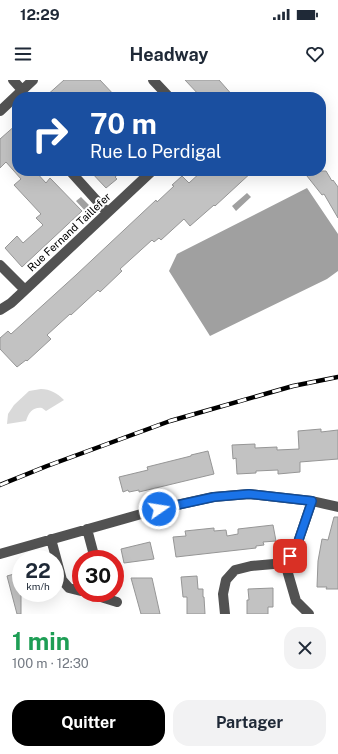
<!DOCTYPE html>
<html lang="fr">
<head>
<meta charset="utf-8">
<style>
  :root { --surface:#fff; --page:#f2f2f3; --text:#1f2937; --muted:#747a83; --accent:#000 }
  body { margin:0; font-family:"Public Sans",sans-serif; background:var(--page); color:var(--text); height:100vh; display:flex; flex-direction:column; font-size:15px; white-space:nowrap }
  * { box-sizing:border-box; margin:0 }
  p { font-size:13px; color:var(--muted) }
  .icon { flex:none; width:22px; height:22px; fill:none; stroke:currentColor; stroke-width:2; stroke-linecap:round; stroke-linejoin:round }
  .map { position:relative; height:534px; overflow:hidden }
  .details { display:flex; flex-direction:column; background:var(--surface); flex:1 }
  .details>* { flex:none }
  .banner { position:absolute; left:12px; top:12px; width:314px; height:84px; border-radius:16px; box-shadow:0 4px 16px #0002; background:#1a4fa0; color:#fff; overflow:hidden }
  .speed { position:absolute; left:12px; top:470px; display:flex; gap:8px; font-size:20px; font-weight:700; text-align:center }
  .speed>* { display:grid; place-content:center; width:52px; height:52px; border-radius:50%; background:var(--surface); box-shadow:0 4px 16px #0002; line-height:1 }
  .speed small { font-size:10px; font-weight:400 }
  .speed .limit { border:6px solid #d22; background:#fff; color:#111 }
  .pin { position:absolute; display:grid; place-items:center; width:34px; height:34px; color:#fff; margin:-17px; border-radius:8px; box-shadow:0 2px 6px #0006 }
  .me { position:absolute; width:44px; margin:-22px; rotate:77deg; stroke-linejoin:round; filter:drop-shadow(0 0 3px #0008) }
  .turn { display:flex; align-items:center; gap:14px; height:84px; padding:0 12px; font-size:18px }
  .turn .icon { width:52px; height:52px; stroke-width:2.5 }
  .turn b { display:block; font-size:28px; line-height:34px }
  .round { display:grid; place-items:center; flex:none; width:42px; height:42px; border-radius:16px; background:var(--page) }
  .summary { display:flex; align-items:center; justify-content:space-between; height:68px; padding:0 12px }
  h1 { font-size:24px; font-weight:700; line-height:30px; color:#1e9e55 }
  .button { display:flex; gap:8px; margin-top:auto; padding:8px 12px }
  .button a { flex:1; height:46px; border-radius:16px; background:var(--accent); color:#fff; font-size:16px; font-weight:700; line-height:46px; text-align:center }
  .button a+a { background:var(--page); color:var(--text) }
  .status { display:flex; justify-content:space-between; align-items:center; height:28px; padding:0 20px; background:var(--surface); direction:ltr }
  .status svg { height:11px; fill:currentColor }
  header { display:flex; justify-content:space-between; align-items:center; height:52px; padding:0 12px; background:var(--surface); font-size:18px; font-weight:700 }
  .map>svg:first-child { display:block }
</style>
</head>
<body>
<div class="status"><b>12:29</b><svg viewBox="0 0 49 12"><path d="M0 12V9h3v3zM5 12V6h3v6zM10 12V3h3v9zM15 12V0h3v12zM26 1h20v11H26zM47 4h2v5h-2z"/></svg></div>
<header><svg class="icon" aria-label="menu" viewBox="0 0 24 24"><path d="M4 6h16M4 12h16M4 18h16"/></svg>Headway<svg class="icon" aria-label="heart" viewBox="0 0 24 24"><path d="M12 20l-8-8c-3-5 5-10 8-4 3-6 11-1 8 4z"/></svg></header>
<div class="map">
<svg width="338" height="534" viewBox="0 0 338 534">
  <rect width="100%" height="100%" fill="#fff"/>
  <path fill="#d9d9d9" d="M41,309C50,309 57,313 64,320L46,331L42,328C33,327 29,332 26,341L7,344L8,334L14,325L29,311Z"/>
  <path fill="#a0a0a0" d="M307,108L338,154V191L327,199L210,256L169,191L177,174Z
    M247,113L251,117L236,131L232,126Z
    M81,117L93,129L88,134L76,121Z"/>
  <path fill="#c2c2c2" stroke="#969696" d="M64,0H100L116,17H45Z
    M185,0H219L234,17H201Z
    M17,44V91H35L46,103L50,98L82,131L22,187L5,168L17,156L23,163L43,145L36,138L41,134L14,105L21,99L6,82L0,88V59Z
    M90,91H122L115,97L117,99L106,108Z
    M202,91H253L215,126L214,125L190,146L184,139L161,160L159,158L154,162L152,160L120,189L122,191L100,212L98,210L71,235L70,234L47,255L51,259L27,281L26,280L17,287L0,269V258L8,251L11,254L76,195L156,120L157,122L174,106L172,105L182,96L189,103Z
    M303,91H326L332,101L333,100L338,107V138L324,114L322,115Z
    M321,349V352L338,350V379L300,382V392L278,394V390L256,391V393L237,394L236,378L233,379L232,365L255,364V368L277,367V370L299,369L298,351Z
    M208,371L214,394L139,412V410L129,412L128,410L123,412L119,397L148,390L147,387L191,376V375Z
    M334,437H338V509H326L327,507H317L318,481L322,459L328,460Z
    M273,445L276,461L263,462L264,465L256,466V468L176,477L173,457L186,456L185,451L214,448V451L226,450L227,456L238,454V449Z
    M150,462L154,479L124,483L121,469Z
    M21,492V534H17L7,496Z
    M197,496L198,509H203V517H204L205,534H187V517H183L181,497Z
    M131,498H152L160,534H141Z
    M273,508V527H268V534H247V520H249L248,509Z"/>
  <g fill="none" stroke-linecap="round" stroke-linejoin="round">
    <path stroke="#525252" stroke-width="10" d="M13,0L22,10
      M153,0L169,17
      M0,31L33,0
      M70,91L107,132
      M0,185L25,210
      M0,230L11,223L25,210L152,91
      M87,449L95,479
      M51,459L62,500L69,508L81,511
      M0,474L159,429L213,417L249,414L312,421L338,427
      M285,483L296,521L309,534
      M88,513L117,522
      M225,534L223,514L226,500L235,490L251,486L285,483L296,468L312,421"/>
    <g stroke="#000" stroke-width="4.5">
      <path id="rail" d="M0,405L47,386L170,341L293,306L338,297"/>
    </g>
    <use href="#rail" stroke="#fff" stroke-width="3" stroke-dasharray="9" stroke-linecap="butt"/>
  </g>
  <g fill="none" stroke-linecap="round" stroke-linejoin="round">
    <g stroke="#114b97" stroke-width="10">
      <path id="route" d="M159,429L214,417L249,414L312,421L296,468L290,476"/>
    </g>
    <use href="#route" stroke="#1a73e8" stroke-width="7"/>
  </g>
  <g text-anchor="middle" stroke-width="4" stroke-linejoin="round" paint-order="stroke">
    <g font-size="11" fill="#000" stroke="#fff">
      <text transform="translate(69 152) rotate(-43)" y="4">Rue Fernand Taillefer</text>
    </g>
  </g>
</svg>
<div class="speed"><div>22<small>km/h</small></div><div class="limit">30</div></div>
<div class="pin" style="left:290px;top:476px;background:#d93025"><svg class="icon" aria-label="arrive" viewBox="0 0 24 24"><path d="M6 21V4h12l-3 4 3 4H6"/></svg></div>
<svg class="me" style="left:159px;top:429px" viewBox="-20 -20 40 40"><circle r="17" fill="#1a73e8" stroke="#fff" stroke-width="3"/><path d="M0-11L8 9 0 5-8 9z" fill="#fff"/></svg>
<div class="banner">
<div class="turn"><svg class="icon" aria-label="right" viewBox="0 0 24 24"><path d="M7 20v-9h11M14 6l5 5-5 5"/></svg><div><b>70 m</b>Rue Lo Perdigal</div></div>
</div>
</div>
<section class="details">
<div class="summary"><div><h1>1 min</h1><p>100 m · 12:30</p></div><a class="round"><svg class="icon" aria-label="close" viewBox="0 0 24 24"><path d="M6 6l12 12M18 6L6 18"/></svg></a></div>
<div class="button"><a>Quitter</a><a>Partager</a></div>
</section>
</body>
</html>
